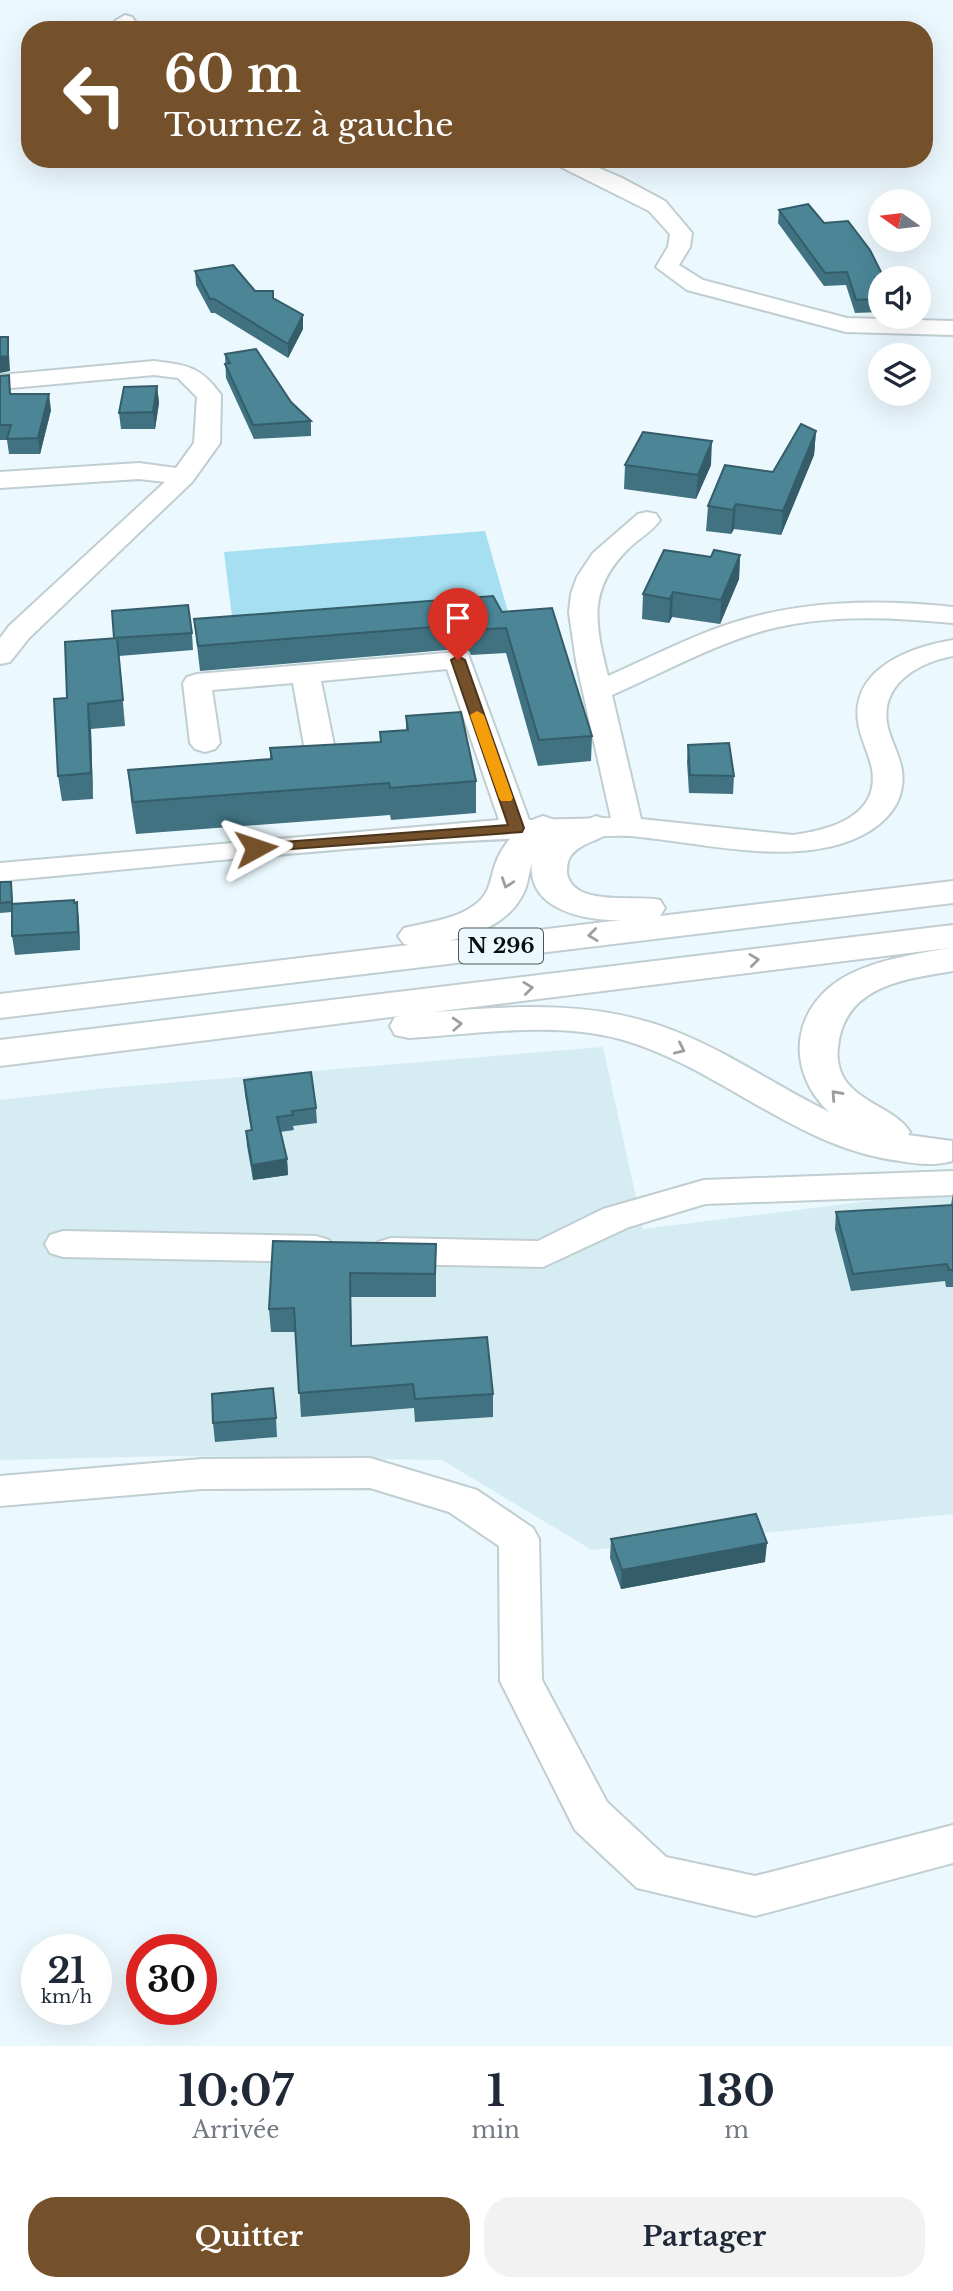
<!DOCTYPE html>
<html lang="fr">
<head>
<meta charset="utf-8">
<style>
  :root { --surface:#fff; --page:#f2f2f3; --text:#1f2937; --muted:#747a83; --accent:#74512a }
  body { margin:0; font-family:"Libre Baskerville",serif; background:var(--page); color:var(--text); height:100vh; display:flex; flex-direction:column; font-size:26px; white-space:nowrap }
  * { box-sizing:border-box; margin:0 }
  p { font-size:23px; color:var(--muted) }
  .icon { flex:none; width:38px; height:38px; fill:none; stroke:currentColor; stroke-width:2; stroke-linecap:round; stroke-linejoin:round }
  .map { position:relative; height:2046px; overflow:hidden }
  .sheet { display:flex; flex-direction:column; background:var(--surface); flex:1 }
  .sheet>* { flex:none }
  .banner { position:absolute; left:21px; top:21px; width:912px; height:147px; border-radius:28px; box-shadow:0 7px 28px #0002; background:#74512a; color:#fff; overflow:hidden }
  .needle { width:46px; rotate:284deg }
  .controls { position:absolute; left:868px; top:189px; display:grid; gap:14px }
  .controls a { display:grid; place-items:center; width:63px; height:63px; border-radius:50%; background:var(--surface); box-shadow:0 7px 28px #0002; font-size:35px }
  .speed { position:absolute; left:21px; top:1934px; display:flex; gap:14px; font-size:35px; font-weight:700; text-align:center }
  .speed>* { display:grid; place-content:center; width:91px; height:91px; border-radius:50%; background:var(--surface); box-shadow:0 7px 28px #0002; line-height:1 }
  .speed small { font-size:18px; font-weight:400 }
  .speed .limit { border:10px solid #d22; background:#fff; color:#111 }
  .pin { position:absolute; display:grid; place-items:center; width:60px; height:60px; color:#fff; margin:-72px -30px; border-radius:50% 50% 50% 0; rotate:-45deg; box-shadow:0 0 7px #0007 }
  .pin .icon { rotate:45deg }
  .me { position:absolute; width:77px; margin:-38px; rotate:85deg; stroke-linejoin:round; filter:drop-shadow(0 0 5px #0008) }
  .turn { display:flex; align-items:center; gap:24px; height:147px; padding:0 28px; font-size:32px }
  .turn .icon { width:91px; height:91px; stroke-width:2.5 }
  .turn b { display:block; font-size:49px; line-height:60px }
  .eta { display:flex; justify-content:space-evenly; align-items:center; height:119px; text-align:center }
  .eta b { font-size:42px; font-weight:700; line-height:49px }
  .button { display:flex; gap:14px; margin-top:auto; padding:14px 28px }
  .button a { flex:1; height:80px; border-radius:28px; background:var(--accent); color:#fff; font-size:28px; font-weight:700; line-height:80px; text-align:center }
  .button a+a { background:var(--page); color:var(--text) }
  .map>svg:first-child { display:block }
</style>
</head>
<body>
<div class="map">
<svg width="953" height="2046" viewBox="0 0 953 2046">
  <rect width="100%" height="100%" fill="#ebf8fd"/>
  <path fill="#d6ecf3" d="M603,1047L643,1229L910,1196H953V1514L592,1550L442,1460L170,1456L0,1460V1100L107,1088Z"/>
  <path fill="#a5dff1" d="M485,531L510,619L235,641L224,552Z"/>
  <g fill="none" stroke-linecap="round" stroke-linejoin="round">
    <g stroke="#c0ced2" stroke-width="4">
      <path id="minor" d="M125,15L132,17L141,30H122L115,21Z
        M550,159H578L622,178L665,201L692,233L690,247L679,265L703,280L847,318L953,321V335L846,332L687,290L656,267L668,247L670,234L649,211L553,163Z
        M154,361C186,365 201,366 221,395L220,443L192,482L29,638L10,662L0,664V638L9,626L165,482L139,479L0,488V472L139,463L176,468L194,443L197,397L178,378L154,375L0,389V375Z
        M647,512L656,514L660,520C652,532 638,539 628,549C587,590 595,624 608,676C647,659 685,639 726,625C799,600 876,599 953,607V623C891,617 826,614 766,630C712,645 663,673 612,695L641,819L793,835C831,830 880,816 872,769C869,753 860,738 858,722C851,668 911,647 953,640V656C916,663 878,686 888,728C892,743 900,756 902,771C907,810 874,834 840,844C778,863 696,842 631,836C611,835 590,837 570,837C380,841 190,864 0,881V863L499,820L447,669L321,681L334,745L329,751L319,754L309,751L304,745L293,683L212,690L220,743L215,749L205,752L195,749L190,743L183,683L187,677L197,674L458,652L468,654L529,820L611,818L576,661L569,613L571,594L577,577L593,553L638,514Z
        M953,1171V1195L705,1204L629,1227L543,1267L391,1264L378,1260L373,1251L378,1242L391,1238L538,1241L603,1209L704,1180Z
        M63,1231L316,1236L329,1240L334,1249L329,1258L316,1262L63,1257L50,1253L45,1244L50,1235Z
        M370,1458L477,1490L533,1528L539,1539L542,1680L607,1802L666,1857L755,1876L953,1825V1863L755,1916L637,1888L575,1830L500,1681L499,1546L449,1512L370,1488L202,1489L0,1506V1476L202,1459Z"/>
    </g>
    <g stroke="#c0ced2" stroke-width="4">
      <path id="highway" d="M543,816L555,820L561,827L558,831L596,816L608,820L614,827C603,842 580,841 570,857C567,862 567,868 567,873C573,908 636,894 660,900L665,908L660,916L953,881V903L0,1018V994L409,945L404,944L398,936L404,928C428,922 455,920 476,904C490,893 490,880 495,865C502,844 521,822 543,816ZM532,863C527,910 586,921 621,920L449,941C481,933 511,922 525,890C528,882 529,872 532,863Z
        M953,925V971C904,979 844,986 838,1047C836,1061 840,1077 851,1087C868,1105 898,1112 910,1132L908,1135L952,1141V1161C935,1166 918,1164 900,1161C795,1148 720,1067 620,1039C553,1021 477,1034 409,1038L395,1035L390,1026L395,1017L399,1016L0,1066V1040ZM949,948C916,954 880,959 850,974C792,1003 783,1068 829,1112C776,1086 727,1051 672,1030C594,1000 514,1006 433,1012Z"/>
    </g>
    <use href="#minor" fill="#fff" fill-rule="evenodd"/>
    <use href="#highway" fill="#fff" fill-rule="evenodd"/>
  </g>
  <path fill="#407281" d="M779,210L824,223L880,278V312L855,313L846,285L824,286L778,223Z
    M195,271L273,298L303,329L288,358L215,313H211L196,285Z
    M225,354L291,402L311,421V436L254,439L226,378Z
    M0,376L11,394L51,410L40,454H9L7,440H0Z
    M157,386L159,403L155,429H121L119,413Z
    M816,431L814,455L781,535L734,529L731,534L706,531L708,506L773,472Z
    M625,465H711L696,499L624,489Z
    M740,555L739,579L720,624L672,617L669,623L642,619L643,594L711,557Z
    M502,612L592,736L591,761L538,766L506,653L471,655L469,651L458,649L200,671L194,619Z
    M192,633L193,650L119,656L125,726L91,729L93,799L62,801L58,776L67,698L65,642Z
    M406,716L476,781V813L391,820L390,815L136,834L131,801L128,770L270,759V748L380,742V732L406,730Z
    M688,745L734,776L733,794L689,793L687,762Z
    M0,882L12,891L13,904L77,902L79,921L80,950L15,955L12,936V912L0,913Z
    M244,1080L316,1108L317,1123L293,1126L294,1130L280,1132L287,1159L288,1175L253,1180L247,1146L246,1131L251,1130L245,1095Z
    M953,1193V1287H946L945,1281L851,1291L835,1229L836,1212L951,1205Z
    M273,1241L436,1267V1297H351L352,1346L493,1394V1417L415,1422L414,1408L301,1417L296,1332H271L269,1309Z
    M276,1418L277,1437L215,1442L213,1423Z
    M611,1539L765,1562L621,1589L610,1558Z"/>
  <path fill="#345d69" d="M303,315V329L288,358V344Z
    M8,337L10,371L0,373V357Z
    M157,386L159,403L155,429L153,412Z
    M49,394L51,410L40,454L38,438Z
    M816,431L814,455L781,535L783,511Z
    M712,441L711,465L696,499L698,475Z
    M736,504L734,529L731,534L733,510Z
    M740,555L739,579L720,624L721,600Z
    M673,592L672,617L669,623L670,599Z
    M88,704L91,729L93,799L91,773Z
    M77,902L79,921L80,950L78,932Z
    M287,1159L288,1175L253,1180L252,1165Z
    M767,1543L765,1562L621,1589L622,1570Z"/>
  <path fill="#4b8596" stroke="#345d69" stroke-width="2" d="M808,204L824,223L848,221L870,250L884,278H880V299L856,300L847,272L825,273L779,210Z
    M233,265L255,291H273V298L303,315L288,344L214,299H210L195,271Z
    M0,337H8V356L0,357Z
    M256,349L291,402L311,421L253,425L225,364L230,363L225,354Z
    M9,375L10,394H49L38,438L7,439L11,425H0V376Z
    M157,386L153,412L119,413L124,387Z
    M801,424L816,431L783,511L736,504L733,510L708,506L725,465L773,472Z
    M643,432L712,441L698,475L625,465Z
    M664,550L711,557L714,550L740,555L721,600L673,592L670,599L643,594Z
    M493,596L502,612L552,608L592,736L539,740L506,628L471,630L468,627L458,625L198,646L194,619Z
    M188,605L192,633L114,638L112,611Z
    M117,638L123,700L88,704L91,773L58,776L54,699L67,698L65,642Z
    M461,712L476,781L390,788L389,783L133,802L128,770L272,759L270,748L381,742L380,732L408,730L406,716Z
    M729,743L734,776L690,775L688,745Z
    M0,882H11L12,902L0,903Z
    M74,900V903L77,902L78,932L12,936V904Z
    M311,1072L316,1108L292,1111L293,1115L277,1117L287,1159L252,1165L246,1131L252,1130L244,1080Z
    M953,1205V1270H949L947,1264L853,1274L836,1212Z
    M273,1241L436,1244L435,1274L350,1273L351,1346L487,1337L493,1394L415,1399L413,1384L299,1393L294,1308L269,1309Z
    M273,1388L276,1418L213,1423L212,1394Z
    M756,1514L767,1543L622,1570L611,1539Z"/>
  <defs><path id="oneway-chevron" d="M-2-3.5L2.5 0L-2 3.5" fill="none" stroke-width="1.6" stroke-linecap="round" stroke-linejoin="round" transform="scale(1.75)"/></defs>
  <g stroke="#9c9e9f">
    <use href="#oneway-chevron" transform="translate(507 883) rotate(109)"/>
    <use href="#oneway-chevron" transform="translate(593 935) rotate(173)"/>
    <use href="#oneway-chevron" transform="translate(754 960) rotate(-7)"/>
    <use href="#oneway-chevron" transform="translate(528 988) rotate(-7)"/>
    <use href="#oneway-chevron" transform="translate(457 1024) rotate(-3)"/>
    <use href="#oneway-chevron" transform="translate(680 1049) rotate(25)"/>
    <use href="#oneway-chevron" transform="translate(836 1095) rotate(-132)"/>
  </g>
  <path fill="#74512a" stroke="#4b351b" stroke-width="2" d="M458,656L465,660L524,828L522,832L251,852L248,848L251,845L256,844L508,825L451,660Z"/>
  <path fill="#f59e0b" d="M477,711L484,715L513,798L511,801H501L499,798L470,715Z"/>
  <g text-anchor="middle" stroke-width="5" stroke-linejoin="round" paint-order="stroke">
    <rect fill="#ebf8fd" stroke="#4c5456" stroke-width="2" x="459" y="928.5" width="84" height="35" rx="5"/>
    <g font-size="21" font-weight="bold" fill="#080d0e">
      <text x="501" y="953">N 296</text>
    </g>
  </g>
</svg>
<div class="controls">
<a><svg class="needle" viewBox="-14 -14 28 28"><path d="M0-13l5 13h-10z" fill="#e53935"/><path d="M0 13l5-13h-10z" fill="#747a83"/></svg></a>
<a><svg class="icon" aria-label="sound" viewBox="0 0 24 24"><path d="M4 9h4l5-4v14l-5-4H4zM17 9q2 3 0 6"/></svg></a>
<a><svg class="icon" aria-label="layers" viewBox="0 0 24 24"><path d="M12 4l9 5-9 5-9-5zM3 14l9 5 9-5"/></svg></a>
</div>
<div class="speed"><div>21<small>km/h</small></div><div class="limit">30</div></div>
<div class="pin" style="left:458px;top:660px;background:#d93025"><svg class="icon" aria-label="arrive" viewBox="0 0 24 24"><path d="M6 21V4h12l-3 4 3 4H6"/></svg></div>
<svg class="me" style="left:256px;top:848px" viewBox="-20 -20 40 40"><path d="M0-17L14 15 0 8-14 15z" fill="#74512a" stroke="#fff" stroke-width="4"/></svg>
<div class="banner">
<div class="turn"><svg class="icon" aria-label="left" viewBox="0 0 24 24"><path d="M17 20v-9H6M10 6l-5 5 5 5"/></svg><div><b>60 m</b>Tournez à gauche</div></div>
</div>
</div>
<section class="sheet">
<div class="eta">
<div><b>10:07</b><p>Arrivée</p></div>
<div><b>1</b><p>min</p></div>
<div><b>130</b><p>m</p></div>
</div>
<div class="button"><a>Quitter</a><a>Partager</a></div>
</section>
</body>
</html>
